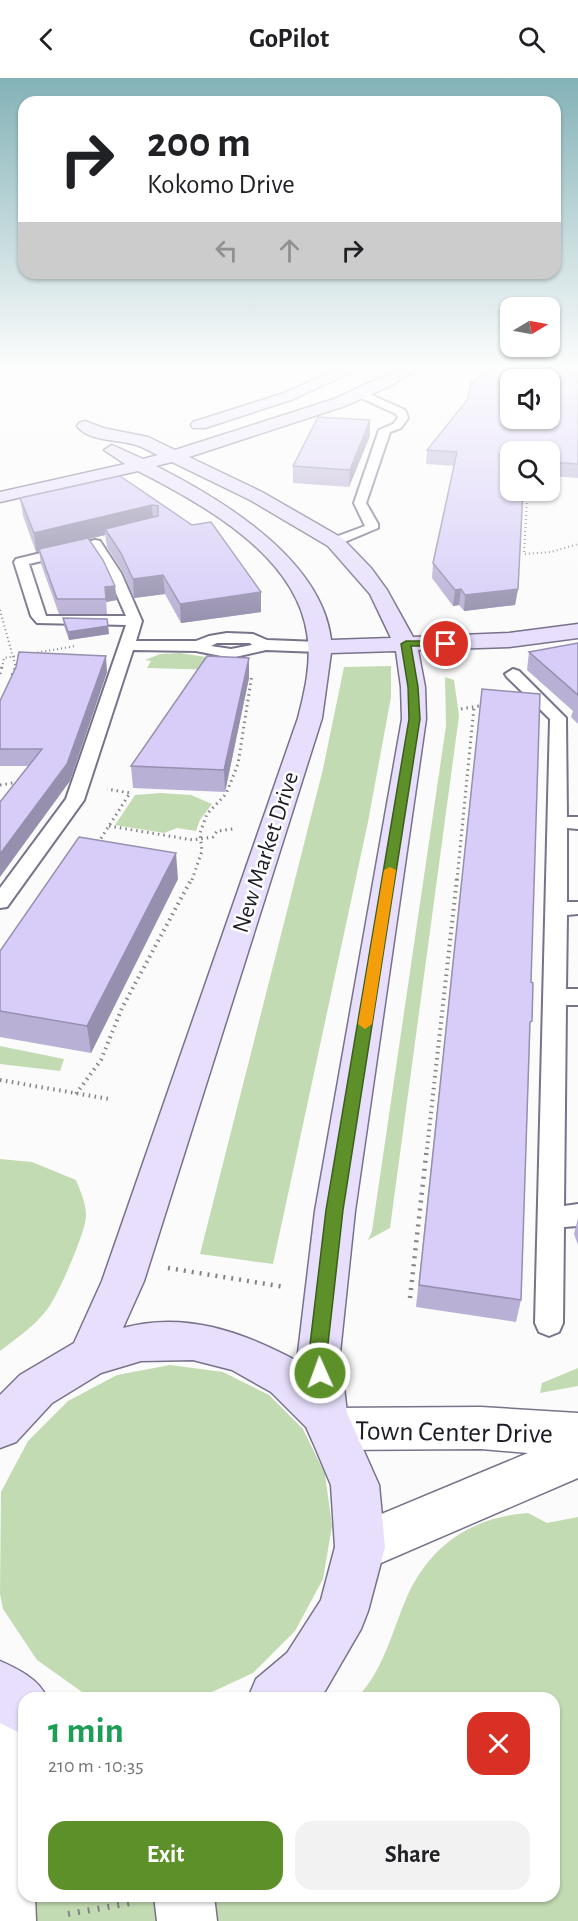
<!DOCTYPE html>
<html lang="en">
<head>
<meta charset="utf-8">
<style>
  :root { --surface:#fff; --page:#f2f2f2; --text:#202124; --muted:#757577; --accent:#5d9029 }
  body { margin:0; font-family:"Alegreya Sans",sans-serif; background:var(--page); color:var(--text); height:100vh; display:flex; flex-direction:column; font-size:22px; white-space:nowrap }
  * { box-sizing:border-box; margin:0 }
  p { font-size:20px; color:var(--muted) }
  .icon { flex:none; width:33px; height:33px; fill:none; stroke:currentColor; stroke-width:2; stroke-linecap:round; stroke-linejoin:round }
  .map { position:relative; flex:1; overflow:hidden }
  .drawer { position:absolute; left:18px; top:1614px; width:542px; height:210px; display:flex; flex-direction:column; background:var(--surface); border-radius:18px; box-shadow:0 2px 4px #0004 }
  .drawer>* { flex:none }
  .banner { position:absolute; left:18px; top:18px; width:543px; height:183px; border-radius:18px; box-shadow:0 2px 4px #0004; background:#fff; color:var(--text); overflow:hidden }
  .needle { width:39px; rotate:80deg }
  .buttons { position:absolute; left:500px; top:219px; display:grid; gap:12px }
  .buttons a { display:grid; place-items:center; width:60px; height:60px; border-radius:12px; background:var(--surface); box-shadow:0 2px 4px #0004; font-size:30px }
  .pin { position:absolute; display:grid; place-items:center; width:51px; height:51px; color:#fff; margin:-26px; border:3px solid #fff; border-radius:50%; box-shadow:0 2px 6px #0007 }
  .me { position:absolute; width:66px; margin:-33px; rotate:358deg; stroke-linejoin:round; filter:drop-shadow(0 0 4px #0008) }
  .turn { display:flex; align-items:center; gap:21px; height:126px; padding:0 30px; font-size:27px }
  .turn .icon { width:78px; height:78px; stroke-width:2.5 }
  .turn b { display:block; font-size:42px; line-height:51px }
  .lanes { display:flex; align-items:center; height:57px; padding:0 30px; background:#0003; justify-content:center; gap:30px; direction:ltr }
  .lanes .off { opacity:.35 }
  .round { display:grid; place-items:center; flex:none; width:63px; height:63px; border-radius:18px; background:var(--page) }
  .summary { display:flex; align-items:center; justify-content:space-between; height:102px; padding:0 30px }
  h1 { font-size:36px; font-weight:700; line-height:45px; color:#1e9e55 }
  .primary-button { display:flex; gap:12px; margin-top:auto; padding:12px 30px }
  .primary-button a { flex:1; height:69px; border-radius:18px; background:var(--accent); color:#fff; font-size:24px; font-weight:700; line-height:69px; text-align:center }
  .primary-button a+a { background:var(--page); color:var(--text) }
  header { display:flex; justify-content:space-between; align-items:center; height:78px; padding:0 30px; background:var(--surface); font-size:27px; font-weight:700 }
  .map>svg:first-child { display:block }
</style>
</head>
<body>
<header><svg class="icon" aria-label="back" viewBox="0 0 24 24"><path d="M15 5l-7 7 7 7"/></svg>GoPilot<svg class="icon" aria-label="search" viewBox="0 0 24 24"><circle cx="10" cy="10" r="6"/><path d="M15 15l6 6"/></svg></header>
<div class="map">
<svg width="578" height="1843" viewBox="0 0 578 1843">
  <rect width="100%" height="100%" fill="#fbfbfb"/>
  <path fill="#c3dbb2" d="M180,575L219,581L217,592L147,590L151,583L145,582L160,576Z
    M391,588V619L368,744L273,1186L200,1176L323,691L344,589Z
    M445,599L454,602L459,638L390,1150L368,1162L372,1153L446,648Z
    M160,715L191,717L212,726L200,742L196,753L177,750L164,755L115,747L135,717Z
    M0,968L64,981L60,993L0,986Z
    M0,1081L32,1084L76,1102C81,1114 86,1126 86,1138C86,1154 57,1220 46,1233C33,1249 17,1260 0,1273Z
    M170,1287L223,1294L269,1317L303,1351L325,1396L332,1448L323,1501L295,1553L253,1595L199,1620H107L82,1614L37,1582L3,1531L0,1516L1,1414L28,1363L68,1323L117,1297Z
    M578,1290V1308L540,1315L542,1305Z
    M528,1435L547,1445L578,1439V1843H0V1678L24,1818H554V1620H357C384,1591 391,1556 406,1521C429,1468 471,1439 528,1435Z"/>
  <g fill="none" stroke-linecap="round" stroke-linejoin="round">
    <g stroke="#78728a" stroke-width="4">
      <path id="lane" d="M357,314H365L405,332L408,340L401,350L390,354L366,425L378,446V450L335,468L328,464L330,461L365,448L354,425L379,352L393,346L398,340L396,336L357,318Z
        M95,462L100,463L121,495L142,543L136,563H196L209,558L227,555L253,556L267,562L319,564L327,569L319,574L266,572L231,580L196,573L133,572L84,722L7,829L0,830V810L66,721L126,547L37,545L31,538L14,484L16,481ZM91,471L107,495L126,538H46L29,486ZM217,565H250L252,567L231,571L211,568Z
        M513,591L519,593L566,640L567,739H578V751L567,750V824H578V836L567,837L566,911H578V927H566L564,1128L578,1126V1148L564,1149L563,1245L559,1254L549,1258L539,1254L535,1245L550,641L507,599L505,596Z"/>
    </g>
    <g stroke="#78728a" stroke-width="3">
      <path id="street" d="M481,1329L578,1335V1400L360,1494L343,1486L335,1469L343,1452L528,1375L481,1371L330,1372L314,1366L307,1351L314,1336L330,1330Z
        M19,1599L38,1607L43,1620H24V1818H35L36,1843H0V1607Z
        M154,1818H214L217,1843H157Z"/>
    </g>
    <g stroke="#78728a" stroke-width="3">
      <path id="secondary" d="M342,289H362L294,321L205,350H193L191,347L193,344L284,315Z
        M403,289H421L390,308L345,328L189,379L262,414L342,460L371,490L387,512L413,559L509,555L578,546V560L509,569L418,572L425,609L426,641L355,1133L340,1275L347,1335L379,1407L385,1469L368,1533L361,1551L325,1613L316,1620H248L256,1601L287,1575L321,1522L335,1469L331,1407L307,1350L271,1314L232,1292L193,1282L141,1283L101,1295L52,1325L16,1364L0,1370V1317L20,1297L74,1265L102,1203L298,640C305,613 312,583 307,555C295,476 202,426 138,393L0,424V414L125,386L104,372L112,367L143,381L158,377C151,374 143,369 136,367C118,361 89,364 77,348L79,345L85,343L103,350L148,359L175,372L334,321ZM172,384L250,422L328,468L370,516L391,560L331,562C322,481 221,421 156,388ZM396,573L401,609L402,641L315,1133L297,1283C243,1254 185,1233 123,1250L144,1203L322,640L331,575Z
        M0,1583C18,1591 39,1601 47,1620H24V1657L0,1645Z"/>
    </g>
    <path stroke="#848388" stroke-width="1.5" stroke-dasharray="1 2" stroke-linecap="butt" d="M527,422L528,412"/>
    <path stroke="#848388" stroke-width="2" stroke-dasharray="1 3" stroke-linecap="butt" d="M527,421L524,476L551,474L578,466
      M0,532L16,590
      M2,590L4,580L76,568"/>
    <path stroke="#848388" stroke-width="3" stroke-dasharray="1.5 4" stroke-linecap="butt" d="M0,596L2,588
      M12,597L16,588
      M461,631L485,627
      M0,707L19,704
      M109,748L193,762L213,759L217,753L233,751
      M98,765L130,715L107,711
      M192,802L202,773L200,755L207,736L226,716L238,686L252,596
      M457,802L474,629"/>
    <path stroke="#848388" stroke-width="4" stroke-dasharray="1.5 4.5" stroke-linecap="butt" d="M0,1002L109,1021
      M76,1016L101,982L122,930L192,800
      M427,1071L457,800"/>
    <path stroke="#848388" stroke-width="4.5" stroke-dasharray="2 6" stroke-linecap="butt" d="M168,1190L285,1209
      M410,1220L427,1069"/>
    <path stroke="#848388" stroke-width="6" stroke-dasharray="2 8" stroke-linecap="butt" d="M68,1836L136,1824"/>
    <use href="#lane" fill="#fff" fill-rule="evenodd"/>
    <use href="#street" fill="#fff" fill-rule="evenodd"/>
    <use href="#secondary" fill="#e7dffc" fill-rule="evenodd"/>
  </g>
  <path fill="#b9b0d5" d="M578,289V400L549,398V374H510L518,511L515,527L464,533L459,527L453,528L432,500L433,485L454,388L426,386L427,372Z
    M370,342V358L349,409L293,405V388Z
    M120,398L192,447L261,514V534L181,545L165,516L134,520L123,494L107,469L105,457L89,461L117,522L106,524L107,536H59L41,486L39,473L36,474L23,438L20,420Z
    M63,540L107,541L109,556L69,562L64,548Z
    M578,565V646L571,639L573,633L527,592L529,574Z
    M107,594L70,703L29,688H0V623Z
    M249,600L225,714L133,710L131,688Z
    M482,611L530,957L521,1222L516,1244L416,1229Z
    M178,801L91,975L0,959V873Z
    M578,1140V1167L574,1156Z"/>
  <path fill="#9690ae" d="M370,342V358L349,409L350,392Z
    M152,427L153,445L105,451V457L36,474L34,455Z
    M163,497L165,516L134,520L133,501Z
    M115,508L117,522L106,524L107,536L105,509Z
    M461,511L459,527L453,528L455,512Z
    M518,511L515,527L464,533L465,517Z
    M261,514V534L181,545L180,526Z
    M108,548L109,556L69,562L68,554Z
    M106,578L107,594L70,703L0,799V776Z
    M249,580V600L225,714L224,692Z
    M176,775L178,801L91,975L87,948Z"/>
  <path fill="#d7cdf8" stroke="#9690ae" stroke-width="1.5" fill-rule="evenodd" d="M494,289H578V386L549,384V374H510V412H523L518,511L465,517L461,511L455,512L433,485L457,374L427,372L468,321L471,305ZM510,302H549V340H510Z
    M318,339L370,342L350,392L293,388Z
    M120,398L192,447L211,444L261,514L180,526L163,497L133,501L121,475L105,451L158,438V428L152,427L34,455L20,420Z
    M88,460L103,482L115,508L105,509L106,521H57L39,471Z
    M63,540L107,541L108,548L68,554Z
    M578,565V617L529,574Z
    M19,574L106,578L67,686L0,776V724L42,671H0V623L16,589Z
    M207,578L249,580L224,692L131,688Z
    M482,611L540,616L531,904L533,905L532,943L530,944L521,1222L419,1207Z
    M79,759L176,775L87,948L0,933V873Z"/>
  <linearGradient id="sky" x2="0" y2="1"><stop stop-color="#83b2b7"/><stop offset="0.53" stop-color="#fdfdfd"/><stop offset="1" stop-color="#fdfdfd" stop-opacity="0"/></linearGradient>
  <rect width="578" height="547" fill="url(#sky)"/>
  <path fill="#5d9029" stroke="#3c5e1b" stroke-width="1.5" d="M406,563H446L451,566L446,568H411L418,609L420,641L343,1132L327,1275L329,1295L326,1301L320,1304L313,1301L309,1275L326,1132L409,641L408,609L401,566Z"/>
  <path fill="#f59e0b" d="M390,789L396,792L372,946L365,951L358,946L384,792Z"/>
  <g text-anchor="middle" stroke-width="5" stroke-linejoin="round" paint-order="stroke">
    <g font-size="24" fill="#1d1b25" stroke="#fff">
      <text transform="translate(265 774) rotate(-72)" y="8">New Market Drive</text>
    </g>
    <g font-size="28" fill="#1d1b25" stroke="#fff">
      <text transform="translate(454 1353) rotate(1)" y="10">Town Center Drive</text>
    </g>
  </g>
</svg>
<div class="buttons">
<a><svg class="needle" viewBox="-14 -14 28 28"><path d="M0-13l5 13h-10z" fill="#e53935"/><path d="M0 13l5-13h-10z" fill="#757577"/></svg></a>
<a><svg class="icon" aria-label="sound" viewBox="0 0 24 24"><path d="M4 9h4l5-4v14l-5-4H4zM17 9q2 3 0 6"/></svg></a>
<a><svg class="icon" aria-label="search" viewBox="0 0 24 24"><circle cx="10" cy="10" r="6"/><path d="M15 15l6 6"/></svg></a>
</div>
<div class="pin" style="left:446px;top:566px;background:#d93025"><svg class="icon" aria-label="arrive" viewBox="0 0 24 24"><path d="M6 21V4h12l-3 4 3 4H6"/></svg></div>
<svg class="me" style="left:320px;top:1295px" viewBox="-20 -20 40 40"><circle r="17" fill="#5d9029" stroke="#fff" stroke-width="3"/><path d="M0-11L8 9 0 5-8 9z" fill="#fff"/></svg>
<div class="banner">
<div class="turn"><svg class="icon" aria-label="right" viewBox="0 0 24 24"><path d="M7 20v-9h11M14 6l5 5-5 5"/></svg><div><b>200 m</b>Kokomo Drive</div></div>
<div class="lanes"><svg class="icon off" aria-label="left" viewBox="0 0 24 24"><path d="M17 20v-9H6M10 6l-5 5 5 5"/></svg><svg class="icon off" aria-label="ahead" viewBox="0 0 24 24"><path d="M12 20V5M6 11l6-6 6 6"/></svg><svg class="icon" aria-label="right" viewBox="0 0 24 24"><path d="M7 20v-9h11M14 6l5 5-5 5"/></svg></div>
</div>
<section class="drawer">
<div class="summary"><div><h1>1 min</h1><p>210 m · 10:35</p></div><a class="round" style="background:#d93025;color:#fff"><svg class="icon" aria-label="close" viewBox="0 0 24 24"><path d="M6 6l12 12M18 6L6 18"/></svg></a></div>
<div class="primary-button"><a>Exit</a><a>Share</a></div>
</section>
</div>
</body>
</html>
